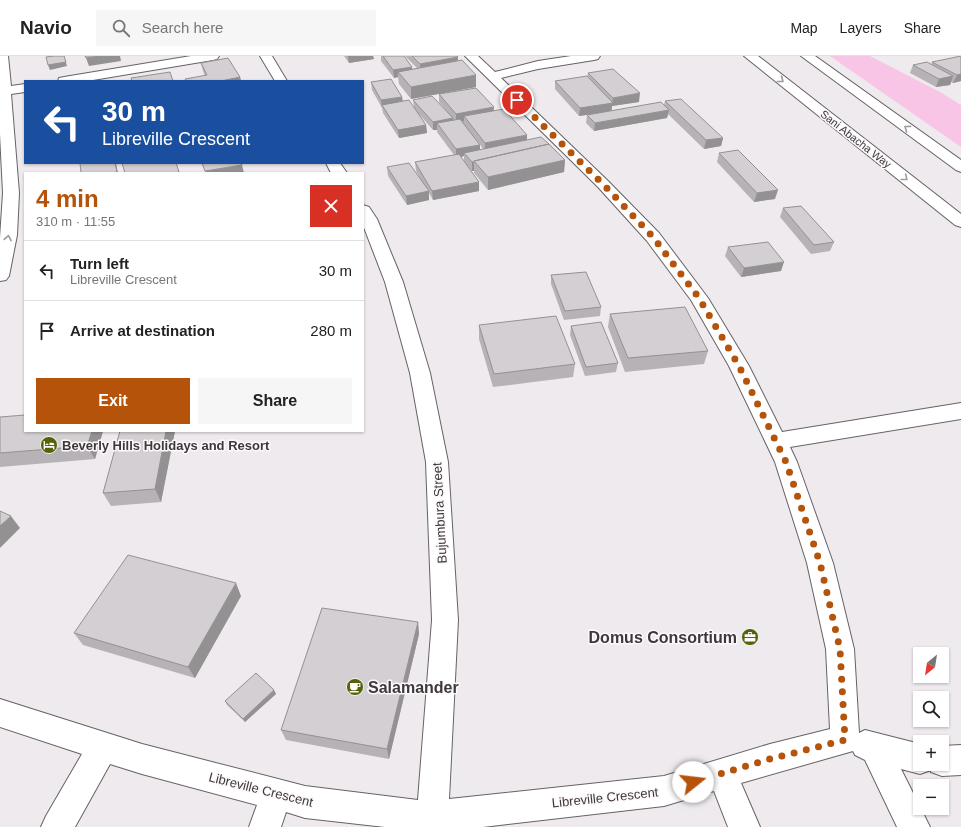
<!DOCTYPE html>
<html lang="en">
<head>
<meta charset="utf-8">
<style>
  :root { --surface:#fff; --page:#f6f6f6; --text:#222; --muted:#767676; --line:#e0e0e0; --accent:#b45309 }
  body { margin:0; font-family:Arial,sans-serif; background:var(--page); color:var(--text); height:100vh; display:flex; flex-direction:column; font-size:15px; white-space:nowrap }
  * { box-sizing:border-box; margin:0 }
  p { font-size:13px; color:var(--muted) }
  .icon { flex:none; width:22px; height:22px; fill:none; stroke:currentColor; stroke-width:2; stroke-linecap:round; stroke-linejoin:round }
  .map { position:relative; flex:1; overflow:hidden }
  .panel { position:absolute; left:24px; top:116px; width:340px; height:260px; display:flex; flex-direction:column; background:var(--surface); border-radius:0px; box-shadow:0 1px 3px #0004 }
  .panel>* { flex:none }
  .hud { position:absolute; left:24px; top:24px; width:340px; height:84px; border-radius:0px; box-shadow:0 1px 3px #0004; background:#1a4fa0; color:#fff; overflow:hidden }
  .needle { width:26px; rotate:210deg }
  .tools { position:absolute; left:913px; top:591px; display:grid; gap:8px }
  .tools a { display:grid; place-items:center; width:36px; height:36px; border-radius:0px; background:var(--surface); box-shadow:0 1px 3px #0004; font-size:20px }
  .pin { position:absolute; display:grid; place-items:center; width:34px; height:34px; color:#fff; margin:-17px; border:2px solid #fff; border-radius:50%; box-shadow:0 1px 4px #0007 }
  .me { position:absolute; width:44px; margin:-22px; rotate:74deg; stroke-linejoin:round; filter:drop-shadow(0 0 3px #0008) }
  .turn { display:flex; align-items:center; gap:14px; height:84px; padding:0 12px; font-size:18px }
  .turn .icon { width:52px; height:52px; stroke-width:2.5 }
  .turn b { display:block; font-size:28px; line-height:34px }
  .round { display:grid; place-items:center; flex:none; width:42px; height:42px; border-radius:0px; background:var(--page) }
  .overview { display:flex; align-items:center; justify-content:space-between; height:68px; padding:0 12px }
  h1 { font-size:24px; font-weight:800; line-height:30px; color:var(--accent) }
  .primary-button { display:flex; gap:8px; margin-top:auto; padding:8px 12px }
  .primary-button a { flex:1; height:46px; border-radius:0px; background:var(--accent); color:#fff; font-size:16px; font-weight:800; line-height:46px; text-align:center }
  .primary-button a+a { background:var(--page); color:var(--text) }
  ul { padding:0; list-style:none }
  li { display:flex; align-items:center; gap:12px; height:60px; padding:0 12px; border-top:1px solid var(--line) }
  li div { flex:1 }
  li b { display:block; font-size:15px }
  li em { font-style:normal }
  header { display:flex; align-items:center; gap:24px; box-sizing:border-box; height:56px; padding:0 20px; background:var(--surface); border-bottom:1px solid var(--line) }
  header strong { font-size:19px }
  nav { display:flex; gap:22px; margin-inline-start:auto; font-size:14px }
  .search { width:280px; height:36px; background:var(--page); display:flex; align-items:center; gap:10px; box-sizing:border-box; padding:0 14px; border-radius:0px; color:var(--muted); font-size:15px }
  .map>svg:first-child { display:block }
</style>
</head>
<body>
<header>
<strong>Navio</strong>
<div class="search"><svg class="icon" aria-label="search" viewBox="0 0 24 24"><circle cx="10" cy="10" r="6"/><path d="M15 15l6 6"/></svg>Search here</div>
<nav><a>Map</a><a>Layers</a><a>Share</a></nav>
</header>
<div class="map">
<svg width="961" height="771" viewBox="0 0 961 771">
  <rect width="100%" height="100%" fill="#efeaee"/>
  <path fill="#f8c5e7" d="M830,0H870L940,36L961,49V91Z"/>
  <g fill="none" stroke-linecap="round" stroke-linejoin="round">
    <g stroke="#666265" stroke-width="2">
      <path id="minor" d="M0,0H8L11,30L25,28V36L11,38L19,137L17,179L9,220L6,224L0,225V182L3,137L0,78Z
        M191,0H219L217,3L213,4L87,25H58L59,22L64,21Z
        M260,0H272L287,25H275Z
        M465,0H478L495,16L538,5L571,0H600L598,3L594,4L538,13L501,22L608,125L659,177L708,242L749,310L782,376L961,347V363L790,391L797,406L833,507L854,593L859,677L865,674L920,688V708H942V690L961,689V719L942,720L931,716V714L920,718L901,713L930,771H897L865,704L855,699L853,695L741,727L760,771H728L714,735L664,750L483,771H385L305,762L286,756L281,771H249L257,749L142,718L110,708L75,771H41L46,760L82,698L0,671V643L142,688L305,730L418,744L432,564L426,406L410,317L385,226L363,169V149L369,151L377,163L403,226L430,317L448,406L458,564L449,743L664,720L770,688L830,673L826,593L807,507L775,406L729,310L691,244L647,185L598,131Z
        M326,107H340L347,117H331Z"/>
    </g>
    <g stroke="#666265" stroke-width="2">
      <path id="highway" d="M744,0H758L961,158V171L955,169Z
        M801,0H815L961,104V116L956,114Z"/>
    </g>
    <use href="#minor" fill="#fff" fill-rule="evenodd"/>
    <use href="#highway" fill="#fff" fill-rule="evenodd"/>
  </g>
  <path fill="#b6b2b5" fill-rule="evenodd" d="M344,0H373L374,3L349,7Z
    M381,0H404L412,11V13L417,12L405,0H457L458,1V5L476,19V31L411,43L399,28L398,21L394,22L381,5Z
    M961,0V25L953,27L951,26L950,29L936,31L910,17L913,9H931L932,6Z
    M201,7L240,21L241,25H185L205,20L203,15Z
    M588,17L639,46L612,50V55L664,49L665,45L723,82L721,90L704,93L668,58L667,62L594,75L586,67L587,59L579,60L555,33V25L587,21Z
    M371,26L402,41L403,45L414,51L413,44L448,57L439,46V38L494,51L493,55L527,84L565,104L564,116L488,134L474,117V115H472L466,108L479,126V135L433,144L429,137V144L407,149L388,120L387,111L424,129L416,115L415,106L454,99L437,76V74H433L419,58L426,69L427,77L399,82L383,57L382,52L372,34ZM479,87L483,93L480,94ZM464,100V105L461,101Z
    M719,97L775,143L754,146L717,106Z
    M783,152L834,186L830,195L811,198L780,161Z
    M728,191L781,215L741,221L725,200Z
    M551,219L601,251L600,260L564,264L551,228Z
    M610,258L708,295L704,308L625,316L608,271Z
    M479,269L575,308L573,321L493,331L479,283Z
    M571,270L618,307L616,316L585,320L570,279Z
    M0,361L103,375L95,403L0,411Z
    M120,375H175L161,446L111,450L103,437Z
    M241,540L195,622L83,589L74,577Z
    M418,566L419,578L389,703L286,684L281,674Z
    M274,634L276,638L245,666L227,649L225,645Z"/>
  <path fill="#949193" d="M64,0L67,10L50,14L48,9Z
    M100,0H120L121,5L89,10L86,2Z
    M348,0H373L374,3L349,7Z
    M458,1V9L421,16L420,8Z
    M412,11L413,19L398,16V21L394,22L393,14Z
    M961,18V25L953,27L957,19Z
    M476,19V31L411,43V31Z
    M953,20L950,29L936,31L939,23Z
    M240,21L241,25H221Z
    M640,37L639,46L612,50L613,42Z
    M402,41L403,49H382V52L381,44Z
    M613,47L611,55L579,60L580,52Z
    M494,51L493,60H464V65L456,67V58Z
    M669,54L667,62L594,75L595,67Z
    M453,62V70L437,67V74H433V66Z
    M426,69L427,77L399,82L398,74Z
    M527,79V87L485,95V87Z
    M723,82L721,90L704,93L706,84Z
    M480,89V97H464V100L456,102V93Z
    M565,104L564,116L488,134V121Z
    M472,106H474V115H472Z
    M115,107H116L118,117H117Z
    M242,109L244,117H206L205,115Z
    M479,126V135L433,144L432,135Z
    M778,134L775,143L754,146L757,137Z
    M429,135V144L407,149L406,140Z
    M784,206L781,215L741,221L744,212Z
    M92,375H103L95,403L87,390Z
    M166,375H175L161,446L155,433Z
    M11,460L20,472L0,492V470Z
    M236,527L241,540L195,622L188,611Z
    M418,566L419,578L389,703L387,693Z
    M274,634L276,638L245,666L243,663Z"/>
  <path fill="#d4cfd2" stroke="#949193" d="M54,0H64L66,6L48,9L46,1Z
    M85,0H100L86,2Z
    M383,0H404L412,11L393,14Z
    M412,0H457L458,1L420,8Z
    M961,0V18L957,19L932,6Z
    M228,2L240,21L221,25H186L185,23L207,19L201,7Z
    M462,4L476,19L411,31L398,16Z
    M927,6L953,20L939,23L913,9Z
    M613,13L640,37L613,42L588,17Z
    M170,16L173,25H132L131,22Z
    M587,20L613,47L580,52L555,25Z
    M391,23L402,41L381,44L371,26Z
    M476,32L494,51L456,58L439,38Z
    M432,40L453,62L433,66L413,44Z
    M681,43L723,82L706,84L665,45Z
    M409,44L426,69L398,74L382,49Z
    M661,46L669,54L595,67L587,59Z
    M504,53L527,79L485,87L464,60Z
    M460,63L480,89L456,93L437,67Z
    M541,81L549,88L474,105V106H472L464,97Z
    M549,88L565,104L488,121L474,105Z
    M738,94L778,134L757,137L719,97Z
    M459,98L479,126L432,135L415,106Z
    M80,107H115L117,117H81Z
    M122,107H176L179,116L173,117H125Z
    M202,107H241L242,109L205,115Z
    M409,107L429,135L406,140L387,111Z
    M801,150L834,186L814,189L783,152Z
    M768,186L784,206L744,212L728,191Z
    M586,216L601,251L565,255L551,219Z
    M685,251L708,295L628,302L610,258Z
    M556,260L575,308L494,318L479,269Z
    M601,266L618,307L586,311L571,270Z
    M25,359V375H92L87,390L0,397V361Z
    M120,375H166L155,433L103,437Z
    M0,455L11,460L0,470Z
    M128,499L236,527L188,611L74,577Z
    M322,552L418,566L387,693L281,674Z
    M256,617L274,634L243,663L225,645Z"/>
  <defs><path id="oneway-chevron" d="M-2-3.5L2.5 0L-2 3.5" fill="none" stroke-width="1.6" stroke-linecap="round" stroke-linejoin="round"/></defs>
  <g stroke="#9d9c9c">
    <use href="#oneway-chevron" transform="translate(781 24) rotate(38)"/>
    <use href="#oneway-chevron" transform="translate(907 72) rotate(-144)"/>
    <use href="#oneway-chevron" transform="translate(905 122) rotate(39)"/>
    <use href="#oneway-chevron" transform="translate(8 182) rotate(-80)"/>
  </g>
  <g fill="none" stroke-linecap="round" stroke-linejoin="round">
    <path stroke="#b45309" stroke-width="7" stroke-dasharray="0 12.6" d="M517,44L603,128L653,181L699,242L739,310L786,406L820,507L840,593L845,684L770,703L693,726"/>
  </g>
  <defs>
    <g id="hotel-disc" transform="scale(0.9)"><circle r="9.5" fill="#546309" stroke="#fdf8fb"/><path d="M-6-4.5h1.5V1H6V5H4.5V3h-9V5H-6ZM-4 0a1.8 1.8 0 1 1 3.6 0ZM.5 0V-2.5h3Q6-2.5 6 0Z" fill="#fff"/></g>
    <g id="office-disc" transform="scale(0.9)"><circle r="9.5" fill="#546309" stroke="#fdf8fb"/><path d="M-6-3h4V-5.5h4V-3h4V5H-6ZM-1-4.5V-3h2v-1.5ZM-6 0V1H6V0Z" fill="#fff"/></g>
    <g id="cafe-disc" transform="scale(0.9)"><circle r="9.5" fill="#546309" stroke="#fdf8fb"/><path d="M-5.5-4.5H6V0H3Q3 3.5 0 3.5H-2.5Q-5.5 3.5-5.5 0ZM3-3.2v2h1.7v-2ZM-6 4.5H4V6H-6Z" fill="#fff"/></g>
  </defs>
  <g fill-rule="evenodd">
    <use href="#hotel-disc" x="49" y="389"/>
    <use href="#office-disc" x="750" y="581"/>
    <use href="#cafe-disc" x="355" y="631"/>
  </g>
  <g text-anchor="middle" stroke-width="3" stroke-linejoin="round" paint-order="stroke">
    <g font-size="11" fill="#3b393a" stroke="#fdf8fb">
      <text transform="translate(856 83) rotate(38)" y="4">Sani Abacha Way</text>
    </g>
    <g font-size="13" font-weight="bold" fill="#3b393a" stroke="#fdf8fb" text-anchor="start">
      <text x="62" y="394">Beverly Hills Holidays and Resort</text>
    </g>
    <g font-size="13" fill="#3b393a" stroke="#fdf8fb">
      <text transform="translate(439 457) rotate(-93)" y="5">Bujumbura Street</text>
      <text transform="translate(261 733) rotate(14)" y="5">Libreville Crescent</text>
      <text transform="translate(605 741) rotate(-6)" y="5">Libreville Crescent</text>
    </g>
    <g font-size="16" font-weight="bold" fill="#3b393a" stroke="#fdf8fb" text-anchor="end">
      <text x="737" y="587">Domus Consortium</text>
      <text x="368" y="637" text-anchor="start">Salamander</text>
    </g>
  </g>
</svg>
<div class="tools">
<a><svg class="needle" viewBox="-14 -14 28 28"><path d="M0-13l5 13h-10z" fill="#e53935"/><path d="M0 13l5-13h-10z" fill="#767676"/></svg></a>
<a><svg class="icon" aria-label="search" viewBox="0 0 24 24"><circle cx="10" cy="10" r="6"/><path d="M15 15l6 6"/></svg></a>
<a>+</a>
<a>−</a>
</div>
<div class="pin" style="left:517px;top:44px;background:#d93025"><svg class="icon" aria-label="arrive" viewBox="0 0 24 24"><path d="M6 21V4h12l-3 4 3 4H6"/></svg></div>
<svg class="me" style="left:693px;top:726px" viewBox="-20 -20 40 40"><circle r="19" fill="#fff"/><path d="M0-13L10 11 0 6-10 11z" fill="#b45309"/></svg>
<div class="hud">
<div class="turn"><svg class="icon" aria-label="left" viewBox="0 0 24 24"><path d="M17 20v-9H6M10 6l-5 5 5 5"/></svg><div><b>30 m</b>Libreville Crescent</div></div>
</div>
<section class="panel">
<div class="overview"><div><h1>4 min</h1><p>310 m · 11:55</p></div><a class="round" style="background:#d93025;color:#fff"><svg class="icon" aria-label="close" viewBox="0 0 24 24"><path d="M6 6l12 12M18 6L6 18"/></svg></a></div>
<ul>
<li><svg class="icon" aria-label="left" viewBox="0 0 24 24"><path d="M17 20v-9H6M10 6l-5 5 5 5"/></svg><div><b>Turn left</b><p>Libreville Crescent</p></div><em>30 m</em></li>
<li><svg class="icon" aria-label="arrive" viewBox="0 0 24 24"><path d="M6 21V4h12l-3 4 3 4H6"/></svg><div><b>Arrive at destination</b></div><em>280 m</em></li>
</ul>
<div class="primary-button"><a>Exit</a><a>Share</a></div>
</section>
</div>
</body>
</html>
